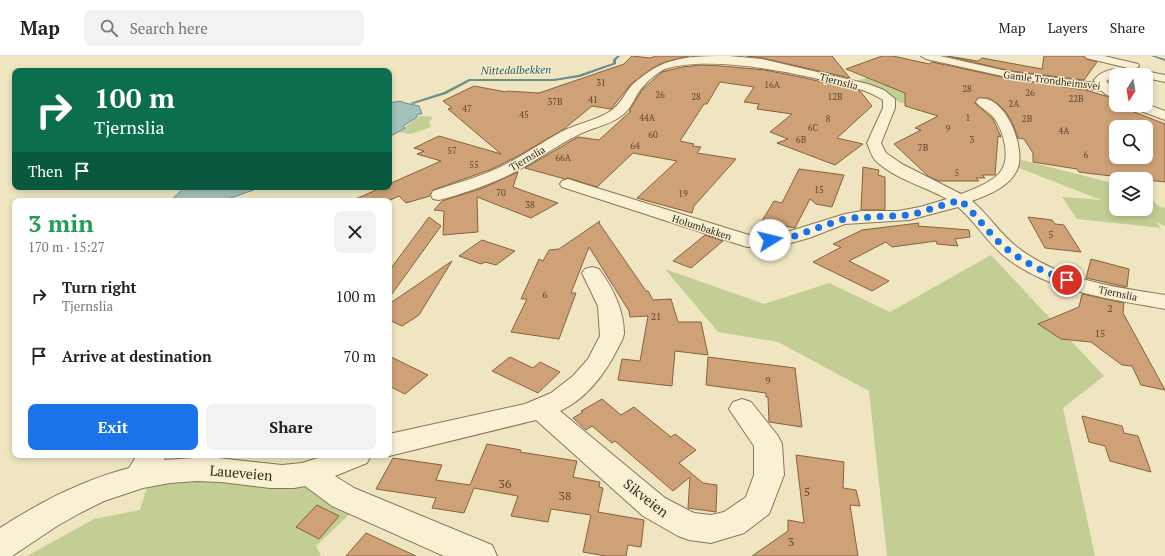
<!DOCTYPE html>
<html lang="en">
<head>
<meta charset="utf-8">
<style>
  :root { --surface:#fff; --page:#f2f2f2; --text:#222; --muted:#767676; --line:#e0e0e0; --accent:#1a73e8 }
  body { margin:0; font-family:"PT Serif",serif; background:var(--page); color:var(--text); height:100vh; display:flex; flex-direction:column; font-size:15px; white-space:nowrap }
  * { box-sizing:border-box; margin:0 }
  p { font-size:13px; color:var(--muted) }
  .icon { flex:none; width:22px; height:22px; fill:none; stroke:currentColor; stroke-width:2; stroke-linecap:round; stroke-linejoin:round }
  .map { position:relative; flex:1; overflow:hidden }
  .panel { position:absolute; left:12px; top:142px; width:380px; height:260px; display:flex; flex-direction:column; background:var(--surface); border-radius:8px; box-shadow:0 2px 6px #0003 }
  .panel>* { flex:none }
  .banner { position:absolute; left:12px; top:12px; width:380px; height:122px; border-radius:8px; box-shadow:0 2px 6px #0003; background:#0b6e4f; color:#fff; overflow:hidden }
  .needle { width:26px; rotate:191deg }
  .controls { position:absolute; left:1109px; top:12px; display:grid; gap:8px }
  .controls a { display:grid; place-items:center; width:44px; height:44px; border-radius:8px; background:var(--surface); box-shadow:0 2px 6px #0003; font-size:20px }
  .pin { position:absolute; display:grid; place-items:center; width:34px; height:34px; color:#fff; margin:-17px; border:2px solid #fff; border-radius:50%; box-shadow:0 1px 4px #0007 }
  .me { position:absolute; width:44px; margin:-22px; rotate:81deg; stroke-linejoin:round; filter:drop-shadow(0 0 3px #0008) }
  .turn { display:flex; align-items:center; gap:14px; height:84px; padding:0 16px; font-size:18px }
  .turn .icon { width:52px; height:52px; stroke-width:2.5 }
  .turn b { display:block; font-size:28px; line-height:34px }
  .then { display:flex; align-items:center; height:38px; padding:0 16px; background:#0003; gap:8px; font-size:15px }
  .round { display:grid; place-items:center; flex:none; width:42px; height:42px; border-radius:8px; background:var(--page) }
  .head { display:flex; align-items:center; justify-content:space-between; height:68px; padding:0 16px }
  h1 { font-size:24px; font-weight:700; line-height:30px; color:#1e9e55 }
  .cta { display:flex; gap:8px; margin-top:auto; padding:8px 16px }
  .cta a { flex:1; height:46px; border-radius:8px; background:var(--accent); color:#fff; font-size:16px; font-weight:700; line-height:46px; text-align:center }
  .cta a+a { background:var(--page); color:var(--text) }
  ul { padding:0; list-style:none }
  li { display:flex; align-items:center; gap:12px; height:60px; padding:0 16px }
  li div { flex:1 }
  li b { display:block; font-size:15px }
  li em { font-style:normal }
  header { display:flex; align-items:center; gap:24px; box-sizing:border-box; height:56px; padding:0 20px; background:var(--surface); border-bottom:1px solid var(--line) }
  header strong { font-size:19px }
  nav { display:flex; gap:22px; margin-inline-start:auto; font-size:14px }
  .search { width:280px; height:36px; background:var(--page); display:flex; align-items:center; gap:10px; box-sizing:border-box; padding:0 14px; border-radius:8px; color:var(--muted); font-size:15px }
  .map>svg:first-child { display:block }
</style>
</head>
<body>
<header>
<strong>Map</strong>
<div class="search"><svg class="icon" aria-label="search" viewBox="0 0 24 24"><circle cx="10" cy="10" r="6"/><path d="M15 15l6 6"/></svg>Search here</div>
<nav><a>Map</a><a>Layers</a><a>Share</a></nav>
</header>
<div class="map">
<svg width="1165" height="500" viewBox="0 0 1165 500">
  <rect width="100%" height="100%" fill="#efe5c1"/>
  <path fill="#c3ce95" d="M871,20L984,40L969,46L900,47L884,35L852,27Z
    M420,60L433,61L429,66L431,71L411,78L398,76Z
    M1018,103L1116,128V153H1146V139L1160,151L1165,152V170L1156,166L1161,172L1077,163L1062,141L1101,144L1019,112Z
    M991,199L1104,320L1063,352L1095,500H887L869,335L778,286L718,276L665,213L764,248L829,227L890,256Z
    M151,418L290,424L356,452L316,490L321,500H27L94,463L140,454Z"/>
  <path fill="#a4c1bb" stroke="#6b9089" d="M400,45C406,48 412,48 419,50L422,58H418L416,62L403,70L405,72L389,81V47Z
    M185,131H262L222,145H170Z"/>
  <g fill="none" stroke-linecap="round" stroke-linejoin="round">
    <path fill="#6b9089" fill-rule="evenodd" d="M617,0H620L616,4V8L580,21L554,25H470L446,38L413,48L410,47L444,36L469,23H554L578,19L613,7V4Z
      M1151,0H1155L1165,3V5Z"/>
  </g>
  <path fill="#cea176" stroke="#89613d" fill-rule="evenodd" d="M632,0L650,2L656,0H689L665,6L654,11L631,28L611,53L592,50L564,73L518,100L492,113L433,134L430,140L406,147L399,140L388,145H351L383,131H389V128L441,105L417,98L424,95L414,92L439,80L501,98L448,53L452,52L443,45L474,30L506,36L507,35L539,37L624,8Z
    M746,0H832L850,22L762,2Z
    M882,0H893L929,8L932,6L1011,23L1085,34L1116,43V49H1130L1131,52L1129,54L1165,68V126L1094,118L1079,116L1077,113L1033,106V97L1024,83L1018,82L1013,68L1006,56L998,48L989,42H978L975,47L993,63L1001,81L998,80L995,119H982L985,122H976L979,125H939L928,120L894,88L921,74L915,72L938,60L905,50V37L846,13ZM1116,71H1146V101H1116Z
    M947,0L978,5L982,2L1042,13L1044,0H1084L1086,3L1097,6L1084,24L1011,15Z
    M701,9L722,10L765,14L805,22L860,35L872,50L837,82L863,88L835,109L777,87L788,83L770,76L792,58L757,53L758,52H757L759,48L744,46L754,31L720,26L707,48H704L680,85L694,88L692,90L701,91L697,97L736,103L694,150L692,157L637,142L677,105L633,97L597,131L568,122L565,123L525,112L578,81L599,84L631,55H629L642,34L662,16L682,11Z
    M863,111L879,114L878,119L885,121V154H861Z
    M799,113L844,119L832,151L816,148L810,143L795,172L762,165L774,145L782,147Z
    M518,116L513,131L558,147L531,162L477,141L478,176L443,179L444,155L434,154L442,145L483,132Z
    M429,161L441,170L389,242V215Z
    M1028,161L1052,164L1055,168L1064,169L1081,196L1045,192Z
    M600,165L599,167L646,235H648L653,244L671,243L678,266H701L708,299L675,295L672,330L618,324L622,303L640,305L648,260L630,261L629,255L589,191L571,237H576L559,283L511,276L527,243H521L539,203L543,205L549,194L559,193Z
    M919,167L918,170L969,174L970,181L955,183L958,190L937,188L936,185L892,191L886,186L849,205L889,225L872,235L813,206L841,191L833,188L862,174Z
    M705,179L723,185L691,212L673,205Z
    M482,184L515,195L496,209L485,206L481,208L459,200Z
    M1091,203L1129,213L1127,231L1086,222Z
    M452,205L419,259L402,270L389,264V248Z
    M1082,238L1124,247L1123,257L1165,334L1141,329L1132,310L1122,309L1091,286L1061,283L1038,268L1079,251Z
    M389,300L428,319L405,338L389,330Z
    M510,301L533,312L540,306L560,316L538,337L492,315Z
    M708,301L795,312L802,371L769,366L768,341H766V337L706,329Z
    M602,343L621,359L634,351L671,381L675,378L696,394L679,407L703,427L717,429L716,456L688,452L690,421L673,435L615,385L612,387L592,370L586,374L573,362L583,356L581,355Z
    M1082,360L1122,370L1124,377L1138,380L1151,416L1110,405L1105,390L1089,386Z
    M487,388L521,394L520,396L577,405L573,421L600,426L599,431L603,432L598,456L644,464L641,491L628,489L626,500H606L583,496L591,459L551,453L548,466L511,460L518,440L474,432L464,457L432,452L436,442L376,433L393,402L442,409L436,424L470,429Z
    M796,399L844,406L843,432L856,434L860,450L850,449L858,500H752L788,475V464L804,467Z
    M317,449L339,460L319,483L296,471Z
    M366,477L416,500H346Z"/>
  <g fill="none" stroke-linecap="round" stroke-linejoin="round">
    <g stroke="#897658" stroke-width="2">
      <path id="minor" d="M729,0L762,3L868,28L884,34L895,43V52L881,87L886,97L902,108L961,138C974,133 993,126 1001,115C1011,101 1003,74 994,62C989,55 980,52 976,46L978,43C1005,37 1027,93 1017,114C1009,131 988,139 972,145C989,159 1000,178 1017,191C1059,224 1114,231 1165,239V253C1111,243 1048,236 1004,200C986,185 975,165 958,151L909,164L845,168L809,182L787,188L771,190L747,191L562,131L560,128L562,125L568,123L574,125L749,179L787,176L845,158L862,155H898L920,151L947,143C924,130 894,123 875,104C871,99 870,93 867,87L883,52V44C865,32 843,29 823,24C780,14 706,0 665,13C655,18 645,27 638,37C633,46 629,55 620,61C607,70 590,72 576,80C558,89 541,101 524,111C500,125 466,137 439,144L433,143L431,139L433,135C460,126 487,119 512,105C531,95 548,82 567,73C581,67 596,64 609,56C620,50 624,38 632,29C664,0 687,0 729,0Z
        M921,0H940L1011,16L1095,27L1094,24C1103,12 1119,12 1132,13L1086,2L1085,0H1104L1138,8L1139,10L1135,13L1165,19V26L1146,22V19H1116L1106,25L1116,35L1115,40C1109,41 1106,39 1102,35L1011,22L926,3Z
        M1146,48L1165,55V64L1133,52L1131,49Z
        M592,211L599,213C613,232 624,254 624,278C623,283 620,288 618,292C605,318 586,343 560,355L665,442L694,457L711,459L724,456L746,441L754,419V390L729,353L733,346L742,343L751,346L778,380L782,388L784,419L769,458L744,477L711,487L689,484L678,480L643,460L536,364L389,400L386,399H389V378L525,348L551,337L573,320L588,303L600,280L598,250L582,217L585,213Z
        M137,399H166L164,404L209,401L282,409L302,407L327,399H371L367,407L335,420L354,432L492,489L497,500H444L332,450L305,430L294,432H270L221,426L197,425L170,427L143,432L104,445L80,457L57,470L12,500H0V472C40,446 83,424 129,412Z"/>
    </g>
    <use href="#minor" fill="#faf1d5" fill-rule="evenodd"/>
  </g>
  <g fill="none" stroke-linecap="round" stroke-linejoin="round">
    <path stroke="#1a73e8" stroke-width="7" stroke-dasharray="0 12.6" d="M770,184L795,180L840,164L852,162L911,159L960,144C975,157 987,175 1002,189C1021,205 1043,216 1067,224"/>
  </g>
  <g text-anchor="middle" stroke-width="3" stroke-linejoin="round" paint-order="stroke">
    <g font-size="9" fill="#5e4933">
      <text x="601" y="30">31</text>
      <text x="772" y="32">16A</text>
      <text x="967" y="36">28</text>
      <text x="1030" y="40">26</text>
      <text x="660" y="42">26</text>
      <text x="696" y="44">28</text>
      <text x="835" y="44">12B</text>
      <text x="1076" y="46">22B</text>
      <text x="593" y="47">41</text>
      <text x="555" y="49">37B</text>
      <text x="1014" y="51">2A</text>
      <text x="467" y="56">47</text>
      <text x="524" y="62">45</text>
      <text x="647" y="65">44A</text>
      <text x="968" y="65">1</text>
      <text x="828" y="66">8</text>
      <text x="1027" y="66">2B</text>
      <text x="813" y="75">6C</text>
      <text x="948" y="76">9</text>
      <text x="1064" y="78">4A</text>
      <text x="653" y="82">60</text>
      <text x="801" y="87">6B</text>
      <text x="972" y="87">3</text>
      <text x="635" y="93">64</text>
      <text x="923" y="95">7B</text>
      <text x="452" y="98">57</text>
      <text x="1086" y="102">6</text>
      <text x="563" y="105">66A</text>
      <text x="474" y="112">55</text>
      <text x="957" y="120">5</text>
      <text x="819" y="137">15</text>
      <text x="501" y="140">70</text>
      <text x="683" y="141">19</text>
      <text x="530" y="152">38</text>
    </g>
    <g font-size="10" fill="#392c1d" stroke="#f6eed1">
      <text transform="translate(1052 24) rotate(7)" y="4">Gamle Trondheimsvei</text>
      <text transform="translate(839 25) rotate(15)" y="4">Tjernslia</text>
      <text transform="translate(527 102) rotate(-30)" y="4">Tjernslia</text>
      <text transform="translate(702 171) rotate(18)" y="4">Holumbakken</text>
      <text transform="translate(1118 237) rotate(12)" y="4">Tjernslia</text>
    </g>
    <g font-size="10" fill="#5e4933">
      <text x="1051" y="182">5</text>
      <text x="545" y="242">6</text>
      <text x="1110" y="256">2</text>
      <text x="656" y="264">21</text>
      <text x="1100" y="281">15</text>
      <text x="768" y="328">9</text>
    </g>
    <g font-size="11" font-style="italic" fill="#2c5859" stroke="#f6eed1">
      <text transform="translate(516 14) rotate(-1)" y="4">Nittedalbekken</text>
    </g>
    <g font-size="12" fill="#5e4933">
      <text x="505" y="432">36</text>
      <text x="807" y="440">5</text>
      <text x="565" y="444">38</text>
      <text x="791" y="490">3</text>
    </g>
    <g font-size="14" fill="#392c1d" stroke="#f6eed1">
      <text transform="translate(241 417) rotate(5)" y="5">Laueveien</text>
      <text transform="translate(646 442) rotate(38)" y="5">Sikveien</text>
    </g>
  </g>
</svg>
<div class="controls">
<a><svg class="needle" viewBox="-14 -14 28 28"><path d="M0-13l5 13h-10z" fill="#e53935"/><path d="M0 13l5-13h-10z" fill="#767676"/></svg></a>
<a><svg class="icon" aria-label="search" viewBox="0 0 24 24"><circle cx="10" cy="10" r="6"/><path d="M15 15l6 6"/></svg></a>
<a><svg class="icon" aria-label="layers" viewBox="0 0 24 24"><path d="M12 4l9 5-9 5-9-5zM3 14l9 5 9-5"/></svg></a>
</div>
<div class="pin" style="left:1067px;top:224px;background:#d93025"><svg class="icon" aria-label="arrive" viewBox="0 0 24 24"><path d="M6 21V4h12l-3 4 3 4H6"/></svg></div>
<svg class="me" style="left:770px;top:184px" viewBox="-20 -20 40 40"><circle r="19" fill="#fff"/><path d="M0-13L10 11 0 6-10 11z" fill="#1a73e8"/></svg>
<div class="banner">
<div class="turn"><svg class="icon" aria-label="right" viewBox="0 0 24 24"><path d="M7 20v-9h11M14 6l5 5-5 5"/></svg><div><b>100 m</b>Tjernslia</div></div>
<div class="then">Then<svg class="icon" aria-label="arrive" viewBox="0 0 24 24"><path d="M6 21V4h12l-3 4 3 4H6"/></svg></div>
</div>
<section class="panel">
<div class="head"><div><h1>3 min</h1><p>170 m · 15:27</p></div><a class="round"><svg class="icon" aria-label="close" viewBox="0 0 24 24"><path d="M6 6l12 12M18 6L6 18"/></svg></a></div>
<ul>
<li><svg class="icon" aria-label="right" viewBox="0 0 24 24"><path d="M7 20v-9h11M14 6l5 5-5 5"/></svg><div><b>Turn right</b><p>Tjernslia</p></div><em>100 m</em></li>
<li><svg class="icon" aria-label="arrive" viewBox="0 0 24 24"><path d="M6 21V4h12l-3 4 3 4H6"/></svg><div><b>Arrive at destination</b></div><em>70 m</em></li>
</ul>
<div class="cta"><a>Exit</a><a>Share</a></div>
</section>
</div>
</body>
</html>
